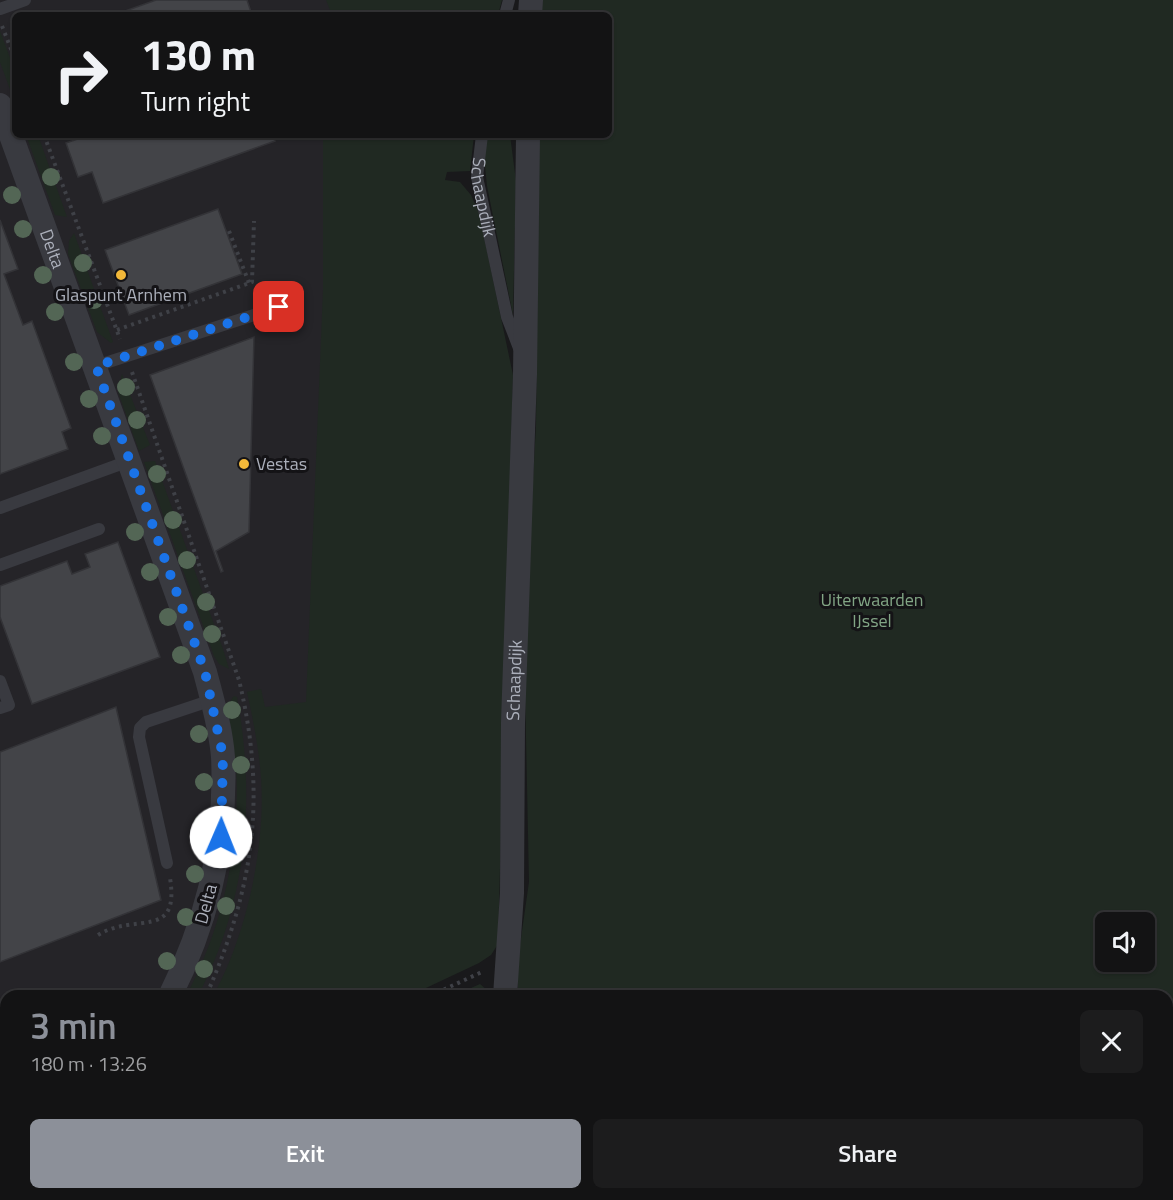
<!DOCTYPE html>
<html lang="en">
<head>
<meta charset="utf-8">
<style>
  :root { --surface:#131314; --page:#1c1c1d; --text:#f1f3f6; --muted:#9d9ea0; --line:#323234; --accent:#8c9099 }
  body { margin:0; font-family:"Titillium Web",sans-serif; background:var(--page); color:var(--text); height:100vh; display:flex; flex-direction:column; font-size:22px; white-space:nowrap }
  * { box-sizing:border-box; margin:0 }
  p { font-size:20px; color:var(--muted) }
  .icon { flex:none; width:33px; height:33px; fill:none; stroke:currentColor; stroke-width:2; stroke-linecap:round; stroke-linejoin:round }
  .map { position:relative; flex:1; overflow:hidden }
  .drawer { position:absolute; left:0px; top:990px; width:1173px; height:210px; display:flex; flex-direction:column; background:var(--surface); border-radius:18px 18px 0 0; box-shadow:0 2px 4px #0004,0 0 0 2px var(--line) }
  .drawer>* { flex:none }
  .guide { position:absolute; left:12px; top:12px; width:600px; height:126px; border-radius:9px; box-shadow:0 2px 4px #0004,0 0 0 2px var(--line); background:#131314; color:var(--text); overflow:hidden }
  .tools { position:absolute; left:1095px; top:912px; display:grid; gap:12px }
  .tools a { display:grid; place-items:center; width:60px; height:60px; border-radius:9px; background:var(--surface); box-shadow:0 2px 4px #0004,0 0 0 2px var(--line); font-size:30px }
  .pin { position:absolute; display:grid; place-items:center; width:51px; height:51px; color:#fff; margin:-26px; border-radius:12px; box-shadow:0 3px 9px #0006 }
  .me { position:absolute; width:66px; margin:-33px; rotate:1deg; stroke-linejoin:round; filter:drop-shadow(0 0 4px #0008) }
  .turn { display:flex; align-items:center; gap:21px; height:126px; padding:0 30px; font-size:27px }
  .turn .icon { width:78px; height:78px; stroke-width:2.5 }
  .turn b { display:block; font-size:42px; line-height:51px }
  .round { display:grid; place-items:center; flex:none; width:63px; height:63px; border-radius:9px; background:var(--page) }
  .summary { display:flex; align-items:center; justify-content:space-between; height:102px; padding:0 30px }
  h1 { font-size:36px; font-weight:600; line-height:45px; color:var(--accent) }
  .button { display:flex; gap:12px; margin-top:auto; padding:12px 30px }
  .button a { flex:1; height:69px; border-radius:9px; background:var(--accent); color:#fff; font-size:24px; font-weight:600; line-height:69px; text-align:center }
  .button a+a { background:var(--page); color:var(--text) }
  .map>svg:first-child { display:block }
</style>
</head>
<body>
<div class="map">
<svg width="1173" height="1200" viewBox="0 0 1173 1200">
  <rect width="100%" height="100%" fill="#19191b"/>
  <path fill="#252428" d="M0,0H384L382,15H15V135H371L290,996H6V1194H272L271,1200H0Z"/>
  <path fill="#202922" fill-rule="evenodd" d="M326,0H502L498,15H332Z
    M540,0H1173V1034L1167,1087V996H518V959L529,882L524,640L536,426L539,135H609V15H540ZM1106,922H1144V962H1106Z
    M0,31L15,71V103L0,62Z
    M26,135H38L67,217L55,215Z
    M323,135H474L470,171L447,172L445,180L460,182L471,195L479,213L513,375L498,944L491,955L479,963L409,996H213C246,937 266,846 261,778C259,749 253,720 247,692L261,689L265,707L306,702L323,290Z
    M487,135H510L516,181L513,315L487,186L484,156Z
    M74,233L113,342L111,343L97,332L68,254L69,241Z
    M122,374L150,445L139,451L118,392Z
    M155,461L223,649L229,669L219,664L214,656L144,462Z
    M234,696L237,697C256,799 247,902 198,996H186C223,928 241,844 236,766C235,750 222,706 234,696Z
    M480,984L494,996H453Z
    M306,1194H474L473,1200H306Z
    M501,1194H1158V1200H500Z"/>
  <path fill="#2e373f" d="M1173,1034V1200H1158V1194H1167V1087Z"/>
  <path fill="#434448" stroke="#333337" stroke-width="1.5" d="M156,0H247L252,15H114Z
    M89,135H272L275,141L103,203L92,172L78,177L66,143Z
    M218,209L242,274L129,315L105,250Z
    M0,220L18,269L4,274L23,325L32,321L71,428L62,432L68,449L0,474Z
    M254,337L249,532L216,551L223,571L221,572L150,375Z
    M118,542L160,657L32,704L0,617V586L67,561L72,574L90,567L85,554Z
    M116,707L161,900L0,962V752Z
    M134,1194H184L183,1200H134Z
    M184,1194H233L232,1200H183Z"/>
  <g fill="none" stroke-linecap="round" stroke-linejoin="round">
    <path stroke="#3f4147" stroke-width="4" stroke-dasharray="3 4.5" stroke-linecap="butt" d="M2,26L15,59
      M44,135L120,339
      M229,231L249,283
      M117,330L252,282L254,221
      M132,372L239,680C267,797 254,887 206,996
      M98,935C135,912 180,941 170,878
      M430,996L484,971
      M0,1196L6,1194"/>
    <g stroke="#393a40" stroke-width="12">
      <path d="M0,9L25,0"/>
      <path d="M505,15L509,0"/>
      <path id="s1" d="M482,135L477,177L507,317L519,348"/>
      <path d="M96,366L279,307"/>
      <path d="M0,508L129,461"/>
      <path d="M0,565L99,529"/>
      <path d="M0,681L9,705L0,708"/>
      <path d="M167,863L139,737L140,728L146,722L212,700"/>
      <path d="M94,1194L96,1200"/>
      <path d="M246,1200L247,1194"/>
    </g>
    <g stroke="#393a40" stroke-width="24">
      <path d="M530,15L531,0"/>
      <path id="s2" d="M0,105L205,672C212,699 221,729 223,757C227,842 208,920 170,996"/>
      <path id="s3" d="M505,996L512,893L513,723L525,374L528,135"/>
      <path d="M0,1163L6,1160"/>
      <path d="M486,1200L487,1194"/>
    </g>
  </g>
  <g fill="#536655">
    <circle cx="51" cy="177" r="9"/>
    <circle cx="12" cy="195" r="9"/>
    <circle cx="23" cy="229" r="9"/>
    <circle cx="83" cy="263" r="9"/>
    <circle cx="43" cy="275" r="9"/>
    <circle cx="94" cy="300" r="9"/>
    <circle cx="55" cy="312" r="9"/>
    <circle cx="74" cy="362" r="9"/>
    <circle cx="126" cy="387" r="9"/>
    <circle cx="89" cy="399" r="9"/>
    <circle cx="137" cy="420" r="9"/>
    <circle cx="102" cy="436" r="9"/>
    <circle cx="157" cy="474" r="9"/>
    <circle cx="173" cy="520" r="9"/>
    <circle cx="135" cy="532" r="9"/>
    <circle cx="187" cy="560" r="9"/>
    <circle cx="150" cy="572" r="9"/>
    <circle cx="206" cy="602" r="9"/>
    <circle cx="168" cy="617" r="9"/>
    <circle cx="212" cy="634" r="9"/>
    <circle cx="181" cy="655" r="9"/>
    <circle cx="232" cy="710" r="9"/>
    <circle cx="199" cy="734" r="9"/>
    <circle cx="241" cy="765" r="9"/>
    <circle cx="204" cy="782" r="9"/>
    <circle cx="203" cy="823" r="9"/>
    <circle cx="238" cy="838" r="9"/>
    <circle cx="195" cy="874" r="9"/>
    <circle cx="226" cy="906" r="9"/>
    <circle cx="186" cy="917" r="9"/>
    <circle cx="167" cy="961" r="9"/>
    <circle cx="204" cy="969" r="9"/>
  </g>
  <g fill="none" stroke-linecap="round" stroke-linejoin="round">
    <path stroke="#1a73e8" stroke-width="10" stroke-dasharray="0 18" d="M221,837L223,756L205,672L96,366L279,307"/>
  </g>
  <g fill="#f2b839" stroke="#141316" stroke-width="2">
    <circle cx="121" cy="275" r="6"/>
    <circle cx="244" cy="464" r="6"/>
  </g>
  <g text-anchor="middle" stroke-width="6" stroke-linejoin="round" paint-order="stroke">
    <g font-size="18" fill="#abafba" stroke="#141316">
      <text dy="6" stroke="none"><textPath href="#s1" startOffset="63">Schaapdijk</textPath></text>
      <text dy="6" stroke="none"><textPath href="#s2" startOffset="153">Delta</textPath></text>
      <text dy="6" stroke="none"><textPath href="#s3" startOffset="316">Schaapdijk</textPath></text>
      <text transform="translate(206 904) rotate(-75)" y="6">Delta</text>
    </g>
    <g font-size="18" fill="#abafba" stroke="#141316">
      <text x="121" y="301">Glaspunt Arnhem</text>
      <text x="256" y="470" text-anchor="start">Vestas</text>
    </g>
    <g font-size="18" fill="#82a585" stroke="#141316">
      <text x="872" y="606">Uiterwaarden<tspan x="872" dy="21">IJssel</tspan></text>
    </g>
  </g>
</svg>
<div class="tools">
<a><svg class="icon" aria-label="sound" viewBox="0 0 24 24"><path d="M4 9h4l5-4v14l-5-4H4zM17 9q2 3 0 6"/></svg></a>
</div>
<div class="pin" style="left:279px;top:307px;background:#d93025"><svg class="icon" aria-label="arrive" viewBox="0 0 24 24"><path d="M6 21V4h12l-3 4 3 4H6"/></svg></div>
<svg class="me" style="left:221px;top:837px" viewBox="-20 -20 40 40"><circle r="19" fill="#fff"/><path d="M0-13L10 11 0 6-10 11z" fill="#1a73e8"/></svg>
<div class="guide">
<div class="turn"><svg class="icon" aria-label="right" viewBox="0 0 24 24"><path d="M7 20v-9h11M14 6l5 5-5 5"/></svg><div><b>130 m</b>Turn right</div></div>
</div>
<section class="drawer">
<div class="summary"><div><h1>3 min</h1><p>180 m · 13:26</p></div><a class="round"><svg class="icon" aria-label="close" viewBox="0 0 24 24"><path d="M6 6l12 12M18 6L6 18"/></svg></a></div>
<div class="button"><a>Exit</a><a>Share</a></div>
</section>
</div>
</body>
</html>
